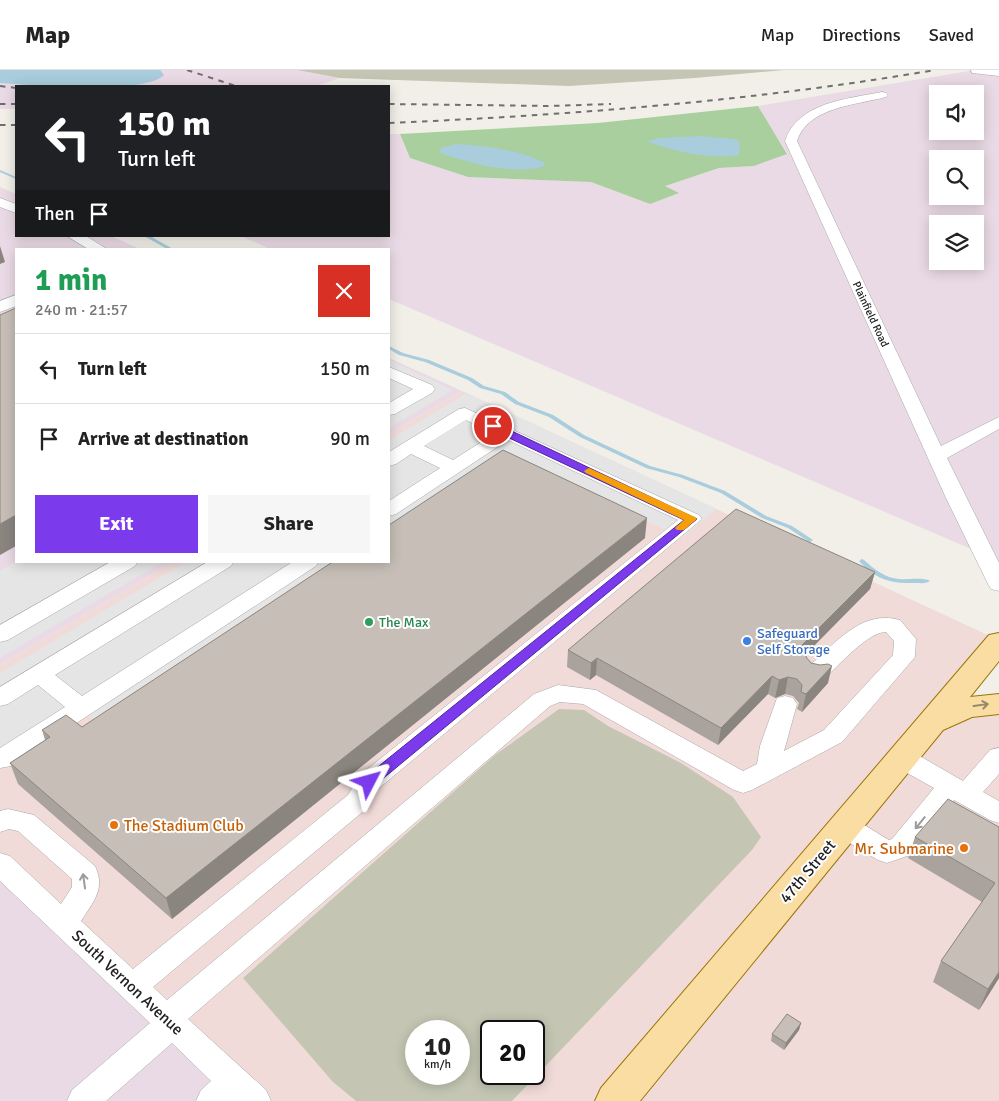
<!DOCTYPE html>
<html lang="en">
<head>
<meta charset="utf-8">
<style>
  :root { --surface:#fff; --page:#f6f6f6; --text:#222; --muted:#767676; --line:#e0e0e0; --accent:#7c3aed }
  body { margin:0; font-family:Signika,sans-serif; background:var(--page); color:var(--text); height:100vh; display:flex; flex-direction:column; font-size:19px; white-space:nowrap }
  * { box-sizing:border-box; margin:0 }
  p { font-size:16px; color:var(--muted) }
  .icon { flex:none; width:28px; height:28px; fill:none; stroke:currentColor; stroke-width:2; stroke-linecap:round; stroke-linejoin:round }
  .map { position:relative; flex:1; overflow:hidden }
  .sheet { position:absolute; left:15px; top:178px; width:375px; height:315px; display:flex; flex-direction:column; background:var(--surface); border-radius:0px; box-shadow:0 2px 12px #0003 }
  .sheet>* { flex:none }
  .top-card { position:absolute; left:15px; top:15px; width:375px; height:152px; border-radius:0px; box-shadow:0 2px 12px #0003; background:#202124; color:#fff; overflow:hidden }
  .fabs { position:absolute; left:929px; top:15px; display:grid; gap:10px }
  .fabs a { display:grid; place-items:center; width:55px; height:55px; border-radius:0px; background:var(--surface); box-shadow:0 2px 12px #0003; font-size:25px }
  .speed { position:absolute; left:405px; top:950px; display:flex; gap:10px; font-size:25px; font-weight:700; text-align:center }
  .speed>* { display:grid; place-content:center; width:65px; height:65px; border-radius:50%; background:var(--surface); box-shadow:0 2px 12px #0003; line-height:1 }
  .speed small { font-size:12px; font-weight:400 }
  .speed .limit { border:2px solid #111; border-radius:8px; background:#fff; color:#111 }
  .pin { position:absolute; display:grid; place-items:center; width:42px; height:42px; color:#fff; margin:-21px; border:2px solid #fff; border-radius:50%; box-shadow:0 1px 5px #0007 }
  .me { position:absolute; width:55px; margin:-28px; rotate:51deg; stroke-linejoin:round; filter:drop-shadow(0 0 4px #0008) }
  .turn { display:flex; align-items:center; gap:18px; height:105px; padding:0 20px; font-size:22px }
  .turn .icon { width:65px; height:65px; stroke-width:2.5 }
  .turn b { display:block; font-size:35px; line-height:42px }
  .then { display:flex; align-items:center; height:48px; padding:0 20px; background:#0003; gap:10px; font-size:19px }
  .round { display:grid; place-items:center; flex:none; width:52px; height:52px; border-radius:0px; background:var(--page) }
  .head { display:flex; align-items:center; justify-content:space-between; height:85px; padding:0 20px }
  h1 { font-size:30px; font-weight:700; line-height:38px; color:#1e9e55 }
  .action { display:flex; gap:10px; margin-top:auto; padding:10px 20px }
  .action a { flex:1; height:58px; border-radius:0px; background:var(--accent); color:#fff; font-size:20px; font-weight:700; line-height:58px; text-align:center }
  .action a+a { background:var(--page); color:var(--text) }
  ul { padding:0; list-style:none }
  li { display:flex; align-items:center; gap:15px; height:70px; padding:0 20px; border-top:1px solid var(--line) }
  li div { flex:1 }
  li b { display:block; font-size:19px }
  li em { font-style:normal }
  header { display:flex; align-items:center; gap:30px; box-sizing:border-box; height:70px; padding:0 25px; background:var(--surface); border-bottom:1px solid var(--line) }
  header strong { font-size:24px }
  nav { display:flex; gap:28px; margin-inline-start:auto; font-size:18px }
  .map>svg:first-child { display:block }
</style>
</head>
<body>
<header>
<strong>Map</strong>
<nav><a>Map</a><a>Directions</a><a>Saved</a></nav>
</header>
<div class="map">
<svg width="999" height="1031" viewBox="0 0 999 1031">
  <rect width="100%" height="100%" fill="#f1efe8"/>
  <path fill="#f1dbd8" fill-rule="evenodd" d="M462,321L992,567L604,1031H236L0,810V595L175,491H389V364ZM416,961H459V1004H416ZM491,961H534V1004H491Z
    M993,644L999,645V1031H642L940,662L966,650Z"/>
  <path fill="#eadae5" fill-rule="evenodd" d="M0,0H297L340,8L316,16H16V39H0Z
    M975,0H999V491L389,229V179H270L241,166H389V64H400L410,88L468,107L591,112L650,134L678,123L664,116L719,98L754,96L787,83L758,36ZM938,24H975V61H938ZM938,89H975V126H938ZM938,154H975V191H938Z
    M0,117L16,124V166H111L140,179H16V491H175L0,595Z
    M389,288L462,321L389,364Z
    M0,810L236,1031H0Z"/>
  <path fill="#c4c6b3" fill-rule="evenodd" d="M297,0H784L695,8L569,16L340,8Z
    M559,639L584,640L608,656L681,693L733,727L761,767L752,780L512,1031H356L333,1012L243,908L495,685ZM416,961H459V1004H416ZM491,961H534V1004H491Z"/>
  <path fill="#a8cf9d" d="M758,36L787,84L754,96L719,98L665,116L679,123L650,134L591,112L468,107L410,88L400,64L598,53Z"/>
  <path fill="#e5e5e5" d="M389,290L453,320L389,358Z
    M467,323L717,439L682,468L511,386L389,467V370Z
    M17,491H164L0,588V501Z
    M187,491H352L103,656L88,645L7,697L0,690V603Z"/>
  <path fill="#a9cddd" d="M0,0H160L164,5C145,25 30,15 0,13Z
    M699,66L735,69L740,72L739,85C714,90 670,81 647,71L660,68Z
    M456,74C487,76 516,79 545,93L543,97C507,104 473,94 440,83L441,78Z"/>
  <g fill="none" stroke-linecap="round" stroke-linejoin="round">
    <path fill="#a9cddd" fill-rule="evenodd" d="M0,100L16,107V109L0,102Z
      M144,166H150L173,179H167Z
      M389,276L403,283L429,290L472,308L484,316L505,322L519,332L553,345L584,365L650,396L683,405L725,421L766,446L792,456L813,470L810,472L808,471L788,458L762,448L721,423L679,407L646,398L580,367L549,347L515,334L501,324L480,318L468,310L425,292L399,285L389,279Z
      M862,489L864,490C874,499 885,508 899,509C908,510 923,507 930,511C926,514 921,513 915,513C891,514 875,509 859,491Z"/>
    <g stroke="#a8a8a8" stroke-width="1">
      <path id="minor" d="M971,0H999V6L972,3Z
        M882,22L886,23L888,25L886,27C856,35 808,37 797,71L941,376L999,347V359L947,388L999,493V521L991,519L988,514L946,428L785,71C798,32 847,29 882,22Z
        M0,128L16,134V143L0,137Z
        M67,166H86L107,179H88Z
        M16,225V236L0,242V231Z
        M389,297L432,315L435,319L432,323L395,344L389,345V333L413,319L389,308Z
        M465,338L699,445L702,449L378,719L366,739L153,917L167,930L534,624L558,615L596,620L743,701L757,694L760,676L777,628L785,626L793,628L797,634L784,681L824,660L893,585L894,571L886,562C869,561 837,597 824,609L816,611L808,609L804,603L808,597C835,574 861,539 900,550L916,569L915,587L842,672L752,720L743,723L734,720L583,634L560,632L550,636L188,949L266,1020L271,1031H196L201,1020L211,1011L172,973L106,1031H67L72,1020L150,953L0,811V783L10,786L61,834L72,817V809L18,761L9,759L0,762V741L8,739L34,745L95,796C106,819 93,832 81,851L133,899L348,725L360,705L678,450L508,370L396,444L389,446V431L440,398L411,384L396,394L389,396V382L459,339ZM466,350L494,364L453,390L424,376Z
        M112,491H138L135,496L8,570L0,572V555Z
        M209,491H234L231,496L55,605L82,626L294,491H319L316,496L11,696L0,698V678L65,637L38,615L8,634L0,636V617Z
        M999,678V704L983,722L999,731V753L990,750L954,730L910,785L887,793L878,790L835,764L831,757L835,750C853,744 873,761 889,770L892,769L934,718L893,695L890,688L893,681L902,679L911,681L963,711L990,680Z"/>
    </g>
    <g stroke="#9b7603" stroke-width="2">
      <path id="major" d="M999,563V591L970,627L999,624V644L972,647L943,660L640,1031H595L601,1018L989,565Z"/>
    </g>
    <use href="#minor" fill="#fff" fill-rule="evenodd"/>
    <use href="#major" fill="#fadda3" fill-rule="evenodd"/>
    <path stroke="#6f6f6f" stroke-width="2" stroke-dasharray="5.5 5.5" stroke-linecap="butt" d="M187,0L236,16
      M0,16L16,18
      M0,34H16
      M389,34L550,36L611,34
      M389,53C572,45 754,31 935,0
      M0,55H16"/>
  </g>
  <path fill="#aaa39d" d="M645,468L172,849L18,714L10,693L45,670L42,660L82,657Z
    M875,502L870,519L807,583L806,587L828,613L802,642L797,639L799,633L793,626L785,624L775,628L768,624L718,675L596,605L590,610L567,597L568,580Z
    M999,757V908L979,940L933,912L941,891L982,832L908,788L915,767Z
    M801,953L799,960L784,980L771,971L772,964Z"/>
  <path fill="#8b8580" d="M0,176L5,192L0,194Z
    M16,445V476L0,485V454Z
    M647,448L645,468L172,849L166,828Z
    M875,502L870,519L794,596L798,579Z
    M597,588L596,605L590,610L591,593Z
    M832,596L828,613L802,642L806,624Z
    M772,606L768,624L718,675L721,658Z
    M788,607L785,624L775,628L779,610Z
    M999,902V908L979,940L988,919Z
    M801,953L799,960L784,980L786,973Z"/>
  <path fill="#c6beb7" stroke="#8b8580" d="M16,238V445L0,454V245Z
    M503,380L647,448L166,828L10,693L50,667L42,660L66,645L82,657L334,491H389V455Z
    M736,439L875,502L798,579L807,583L806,587L811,593L820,595L828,594L832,596L806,624L801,622L802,615L797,609L788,607L779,610L772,606L721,658L597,588L591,593L568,580Z
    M948,729L999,757V902L988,919L941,891L995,813L915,767Z
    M787,944L801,953L786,973L772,964Z"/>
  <defs><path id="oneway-shaft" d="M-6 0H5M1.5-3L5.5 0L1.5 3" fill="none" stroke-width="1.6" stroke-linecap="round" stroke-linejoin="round" transform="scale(1.25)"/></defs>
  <use stroke="#988868" href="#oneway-shaft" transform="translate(981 635) rotate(-8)"/>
  <g stroke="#9b9b9b">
    <use href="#oneway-shaft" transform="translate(920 753) rotate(129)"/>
    <use href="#oneway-shaft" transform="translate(84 811) rotate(-98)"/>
  </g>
  <path fill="#7c3aed" stroke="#51269a" d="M490,354H497L697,449L374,716L369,717L364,716L362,712L364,708L684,450L490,359Z"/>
  <path fill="#f59e0b" d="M589,398L695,447L697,449L684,460H677L675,458L684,450L586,403L584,401Z"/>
  <circle fill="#2e9e5b" stroke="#fff" stroke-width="2" cx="369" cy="552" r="5"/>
  <circle fill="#3f7fe0" stroke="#fff" stroke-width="2" cx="747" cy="571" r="5"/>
  <g fill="#e8710a" stroke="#fff" stroke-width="2">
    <circle cx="114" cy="755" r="5"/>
    <circle cx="964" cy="778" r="5"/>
  </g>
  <g text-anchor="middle" stroke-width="4" stroke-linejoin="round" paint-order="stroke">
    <g font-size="11" fill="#212121" stroke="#fff">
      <text transform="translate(871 244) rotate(65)" y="4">Plainfield Road</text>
    </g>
    <g font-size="14" fill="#27864d" stroke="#fff" text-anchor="start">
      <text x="379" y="557">The Max</text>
    </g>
    <g font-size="14" fill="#366cbe" stroke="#fff" text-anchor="start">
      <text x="757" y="568">Safeguard<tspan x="757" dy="16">Self Storage</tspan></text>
    </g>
    <g font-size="16" fill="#c56008" stroke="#fff" text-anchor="start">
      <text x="124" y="761">The Stadium Club</text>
      <text x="954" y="784" text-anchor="end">Mr. Submarine</text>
    </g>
    <g font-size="16" fill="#212121" stroke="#fff">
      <text transform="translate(807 801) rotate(-50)" y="6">47th Street</text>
      <text transform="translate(128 912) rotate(43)" y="6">South Vernon Avenue</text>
    </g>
  </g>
</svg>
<div class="fabs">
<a><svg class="icon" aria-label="sound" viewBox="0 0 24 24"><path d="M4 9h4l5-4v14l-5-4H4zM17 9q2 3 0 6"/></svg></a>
<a><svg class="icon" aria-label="search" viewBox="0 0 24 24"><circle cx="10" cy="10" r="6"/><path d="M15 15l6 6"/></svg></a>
<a><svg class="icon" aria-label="layers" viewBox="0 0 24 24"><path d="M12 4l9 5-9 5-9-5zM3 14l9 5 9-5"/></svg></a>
</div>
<div class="speed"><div>10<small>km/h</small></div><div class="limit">20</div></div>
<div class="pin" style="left:493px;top:356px;background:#d93025"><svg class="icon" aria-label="arrive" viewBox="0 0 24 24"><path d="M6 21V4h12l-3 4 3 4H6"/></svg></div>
<svg class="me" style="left:369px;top:712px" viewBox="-20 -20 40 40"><path d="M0-17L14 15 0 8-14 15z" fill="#7c3aed" stroke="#fff" stroke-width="4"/></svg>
<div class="top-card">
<div class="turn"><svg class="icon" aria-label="left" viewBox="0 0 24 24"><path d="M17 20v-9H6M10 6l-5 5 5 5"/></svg><div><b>150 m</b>Turn left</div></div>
<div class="then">Then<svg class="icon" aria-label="arrive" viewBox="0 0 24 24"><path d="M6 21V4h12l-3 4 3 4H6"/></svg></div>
</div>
<section class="sheet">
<div class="head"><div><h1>1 min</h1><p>240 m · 21:57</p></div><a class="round" style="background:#d93025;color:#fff"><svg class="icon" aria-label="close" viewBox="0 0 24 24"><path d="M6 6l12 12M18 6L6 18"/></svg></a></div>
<ul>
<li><svg class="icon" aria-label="left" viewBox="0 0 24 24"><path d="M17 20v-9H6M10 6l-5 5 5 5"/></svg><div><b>Turn left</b></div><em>150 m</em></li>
<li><svg class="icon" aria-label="arrive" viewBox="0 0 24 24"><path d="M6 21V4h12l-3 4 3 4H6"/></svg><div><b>Arrive at destination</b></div><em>90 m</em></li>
</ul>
<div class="action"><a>Exit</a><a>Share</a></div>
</section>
</div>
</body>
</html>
